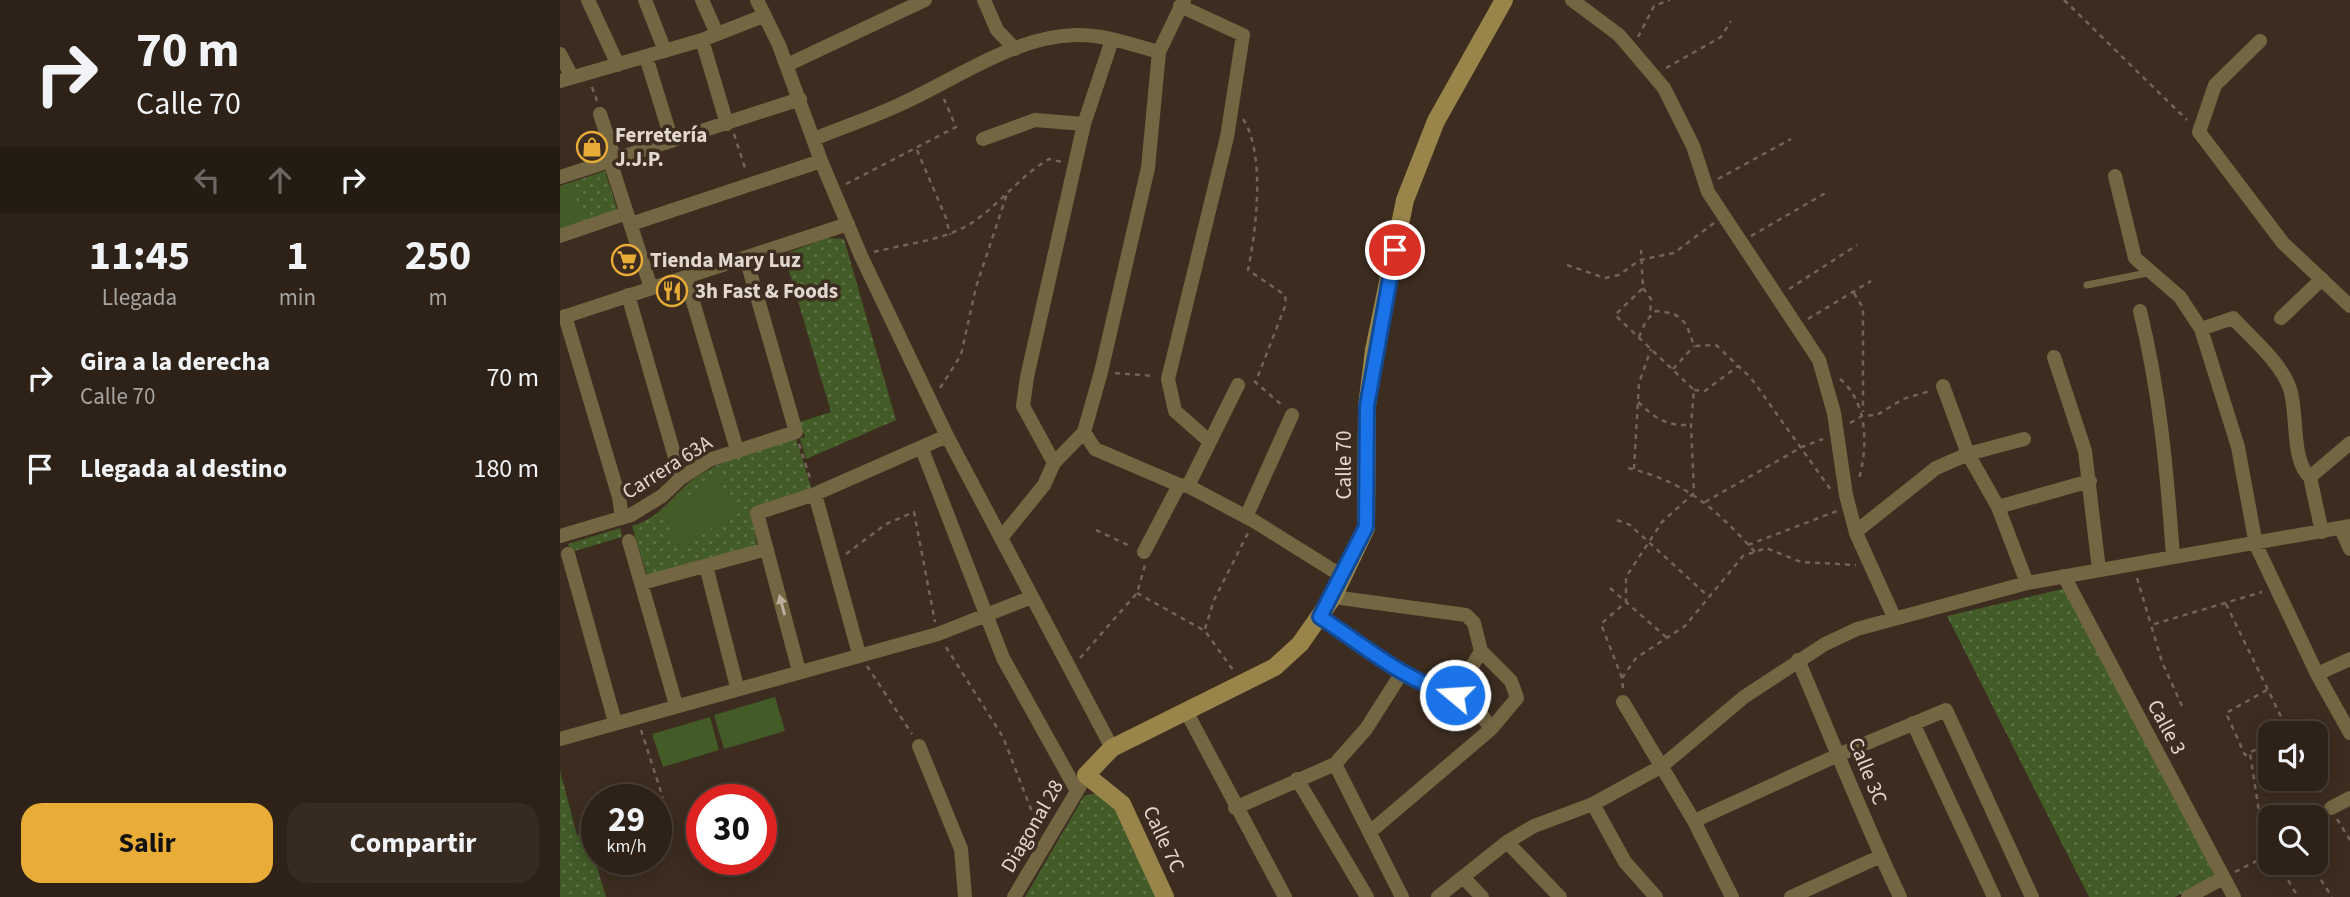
<!DOCTYPE html>
<html lang="es">
<head>
<meta charset="utf-8">
<style>
  :root { --surface:#2e2218; --page:#362a21; --text:#f1f3f6; --muted:#a7a4a2; --line:#493f37; --accent:#e8ac37 }
  body { margin:0; font-family:"Source Sans 3",sans-serif; background:var(--page); color:var(--text); height:100vh; display:flex; flex-direction:column; font-size:26px; white-space:nowrap }
  * { box-sizing:border-box; margin:0 }
  p { font-size:23px; color:var(--muted) }
  .icon { flex:none; width:38px; height:38px; fill:none; stroke:currentColor; stroke-width:2; stroke-linecap:round; stroke-linejoin:round }
  .map { position:relative; flex:1; overflow:hidden }
  .side { display:flex; flex-direction:column; background:var(--surface); width:560px }
  .side>* { flex:none }
  .top-card { background:#2e2218; color:var(--text); overflow:hidden }
  .fabs { position:absolute; left:1698px; top:721px; display:grid; gap:14px }
  .fabs a { display:grid; place-items:center; width:70px; height:70px; border-radius:14px; background:var(--surface); box-shadow:0 4px 18px #0003,0 0 0 2px var(--line); font-size:35px }
  .speed { position:absolute; left:21px; top:784px; display:flex; gap:14px; font-size:35px; font-weight:700; text-align:center }
  .speed>* { display:grid; place-content:center; width:91px; height:91px; border-radius:50%; background:var(--surface); box-shadow:0 4px 18px #0003,0 0 0 2px var(--line); line-height:1 }
  .speed small { font-size:18px; font-weight:400 }
  .speed .limit { border:10px solid #d22; background:#fff; color:#111 }
  .pin { position:absolute; display:grid; place-items:center; width:60px; height:60px; color:#fff; margin:-30px; border:4px solid #fff; border-radius:50%; box-shadow:0 2px 7px #0007 }
  .me { position:absolute; width:77px; margin:-38px; rotate:288deg; stroke-linejoin:round; filter:drop-shadow(0 0 5px #0008) }
  .turn { display:flex; align-items:center; gap:24px; height:147px; padding:0 21px; font-size:32px }
  .turn .icon { width:91px; height:91px; stroke-width:2.5 }
  .turn b { display:block; font-size:49px; line-height:60px }
  .lanes { display:flex; align-items:center; height:66px; padding:0 21px; background:#0003; justify-content:center; gap:35px; direction:ltr }
  .lanes .off { opacity:.35 }
  .eta { display:flex; justify-content:space-evenly; align-items:center; height:119px; text-align:center }
  .eta b { font-size:42px; font-weight:700; line-height:49px }
  .primary-button { display:flex; gap:14px; margin-top:auto; padding:14px 21px }
  .primary-button a { flex:1; height:80px; border-radius:21px; background:var(--accent); color:#111; font-size:28px; font-weight:700; line-height:80px; text-align:center }
  .primary-button a+a { background:var(--page); color:var(--text) }
  ul { padding:0; list-style:none }
  li { display:flex; align-items:center; gap:21px; height:91px; padding:0 21px }
  li div { flex:1 }
  li b { display:block; font-size:26px }
  li em { font-style:normal }
  main { display:flex; flex:1; min-height:0 }
  .map>svg:first-child { display:block }
</style>
</head>
<body>
<main>
<section class="side">
<div class="top-card">
<div class="turn"><svg class="icon" aria-label="right" viewBox="0 0 24 24"><path d="M7 20v-9h11M14 6l5 5-5 5"/></svg><div><b>70 m</b>Calle 70</div></div>
<div class="lanes"><svg class="icon off" aria-label="left" viewBox="0 0 24 24"><path d="M17 20v-9H6M10 6l-5 5 5 5"/></svg><svg class="icon off" aria-label="ahead" viewBox="0 0 24 24"><path d="M12 20V5M6 11l6-6 6 6"/></svg><svg class="icon" aria-label="right" viewBox="0 0 24 24"><path d="M7 20v-9h11M14 6l5 5-5 5"/></svg></div>
</div>
<div class="eta">
<div><b>11:45</b><p>Llegada</p></div>
<div><b>1</b><p>min</p></div>
<div><b>250</b><p>m</p></div>
</div>
<ul>
<li><svg class="icon" aria-label="right" viewBox="0 0 24 24"><path d="M7 20v-9h11M14 6l5 5-5 5"/></svg><div><b>Gira a la derecha</b><p>Calle 70</p></div><em>70 m</em></li>
<li><svg class="icon" aria-label="arrive" viewBox="0 0 24 24"><path d="M6 21V4h12l-3 4 3 4H6"/></svg><div><b>Llegada al destino</b></div><em>180 m</em></li>
</ul>
<div class="primary-button"><a>Salir</a><a>Compartir</a></div>
</section>
<div class="map">
<svg width="1790" height="897" viewBox="0 0 1790 897">
  <defs>
    <pattern id="green-dots" width="8" height="8" patternUnits="userSpaceOnUse" patternTransform="scale(1.75)"><rect width="8" height="8" fill="#425b27"/><path d="M2 2h.1M6 6h.1" fill="none" stroke="#5d7245" stroke-width="1.8" stroke-linecap="round"/></pattern>
  </defs>
  <rect width="100%" height="100%" fill="#3d2d20"/>
  <path fill="url(#green-dots)" d="M45,171L58,212L0,231V186Z
    M267,238L284,239L336,420L246,459L240,439L245,437L240,422L271,412L224,254Z
    M236,439L252,490L192,515L197,545L87,576L72,526C103,517 111,495 135,478C164,458 203,450 236,439Z
    M60,528L62,537L11,552L8,544Z
    M1507,588L1649,860L1654,876L1615,897H1529L1387,616Z
    M0,771L17,835L27,833L46,897H0Z
    M536,793L555,810L597,897H465L524,796Z"/>
  <path fill="#425b27" d="M11,182L24,223L0,231V186Z
    M158,478L179,512L120,547L101,513Z
    M215,697L225,731L164,749L154,715Z
    M150,717L159,750L103,767L92,734Z"/>
  <g fill="none" stroke-linecap="round" stroke-linejoin="round">
    <path stroke="#726458" stroke-width="2.5" stroke-dasharray="5 5" stroke-linecap="butt" d="M1504,0L1627,120
      M1078,37L1094,6L1110,0
      M1106,68L1161,37L1171,21
      M32,87L37,101
      M683,119C706,154 696,231 688,270L725,295L726,304L696,381
      M174,134L186,171
      M357,150L386,218L390,235
      M1158,179L1231,139
      M286,184L396,127L384,99
      M1191,236L1269,191
      M314,252C345,244 387,240 413,222C441,203 460,176 489,159L502,162
      M1007,265L1045,278L1059,275L1080,260L1114,253L1154,223
      M1083,288L1091,299L1090,316
      M1229,289L1297,245
      M1294,293L1303,308V412
      M1248,319L1311,281
      M1079,337L1086,321L1096,311C1124,313 1126,322 1134,346L1156,345L1191,378L1271,490
      M1113,369L1134,346
      M555,373L594,376
      M1280,379C1308,403 1308,445 1299,479
      M694,381L723,406
      M380,388L401,355L416,287L447,194
      M1134,390L1145,391L1178,366
      M1078,402C1095,418 1106,426 1130,425
      M1290,423L1302,416L1317,415L1343,399L1370,391
      M239,444L251,481
      M1068,468C1126,482 1155,508 1195,552
      M1074,469L1079,383L1091,349
      M1145,502L1242,447L1263,439
      M1057,520L1070,525L1149,597
      M536,530L570,546
      M1188,545L1277,511
      M286,554L326,524L354,512L375,622
      M1577,578L1591,625
      M1050,588L1106,637
      M577,593L645,631L673,670
      M1666,604L1729,733
      M645,629L654,600L688,533
      M386,647L443,737L479,830
      M520,658L577,593L585,565
      M307,666L352,734
      M1062,678L1041,624L1066,602V577L1102,522L1134,493L1131,425L1134,390L1055,315L1083,288L1081,250
      M1063,688L1062,678L1076,658L1125,626L1183,556L1206,548L1241,562L1296,565
      M1707,690L1666,713L1685,755L1690,753L1700,818L1710,845
      M1622,706L1602,662L1591,625L1702,592
      M81,730L103,798
      M1691,752L1710,742
      M1754,779L1763,795
      M1777,819L1790,840
      M1755,826L1764,820
      M1718,863L1738,897
      M1750,863L1772,897
      M1675,872L1710,854"/>
    <path stroke="#736743" stroke-width="7" d="M1527,285L1592,272"/>
    <path stroke="#736743" stroke-width="14" d="M28,0L58,65
      M85,0L105,51
      M142,0L157,34
      M197,0L219,45L261,161L301,256L387,436L552,748
      M424,0L437,30L455,49
      M1012,0L1059,35L1104,88L1133,146L1148,192L1259,360L1274,413L1286,495L1296,533L1334,617
      M620,6L683,35L667,137L608,379L615,411L649,441
      M142,40L167,124
      M1700,41L1655,85L1639,132L1723,243L1790,306
      M0,54L12,77
      M86,57L112,141
      M227,65L365,0
      M0,81L142,40L203,16
      M40,114L55,160
      M254,139C283,127 314,117 343,103C396,79 455,36 516,35C543,34 573,45 599,52
      M423,139L475,120L524,124
      M50,161L91,288
      M1555,176L1575,258L1620,297L1641,329L1678,447L1696,545L1757,674L1790,733
      M0,177L240,99
      M71,224L261,161
      M0,236L67,213
      M126,278L177,450
      M68,295L121,478
      M1580,311C1600,392 1607,473 1613,556
      M5,316L59,497L62,518
      M0,318L288,224
      M1721,318L1762,279
      M1641,329L1673,318C1692,339 1721,362 1730,389C1738,413 1731,462 1750,477
      M1494,357L1525,451L1539,570
      M1383,386L1408,454L1438,507L1467,583
      M524,432L535,449L619,485L628,486L694,521L782,576
      M362,449L443,658L517,791
      M494,463L463,406L467,377L524,124L552,40
      M628,486L678,385
      M255,494L299,654
      M1438,507L1530,481
      M686,517L732,415
      M1781,529L1790,549
      M1298,530L1376,468L1408,454L1464,439
      M1762,532L1750,477L1790,443
      M0,536L71,515L102,496L121,478L149,460L236,432L186,258
      M441,538L484,485L494,463L524,432L541,372L588,168L599,52L624,0
      M69,541L116,705
      M584,552L619,485
      M8,554L55,722
      M146,566L177,687
      M1504,576L1674,897
      M82,583L207,549
      M773,597L906,615L914,623L921,651L895,695
      M760,617L841,674L915,705L931,729
      M1238,660C1272,739 1303,819 1340,897
      M239,671L197,513L255,494L387,436
      M1757,674L1790,659
      M1063,702L1134,821L1172,897
      M626,711L725,897
      M1353,723L1434,897
      M0,739L378,634L472,597
      M359,746L401,849L405,897
      M775,764L842,897
      M737,779L807,897
      M1033,804L1065,862L1096,897
      M675,808L775,764L806,729L841,674
      M1771,808L1790,798
      M1134,821L1278,755L1386,710L1472,897
      M810,832L931,729L957,698L951,681L921,651
      M947,842L1000,897
      M903,877L922,897
      M454,897L520,786
      M878,897L947,842L974,826L1033,804L1102,766L1184,697L1265,644L1297,629L1467,583L1790,526
      M1231,897L1321,856
      M1628,897L1663,878"/>
    <path stroke="#99854a" stroke-width="18" d="M605,897L562,804L526,775L552,748L715,667L740,644L773,597L806,528L807,406L814,350L845,200L876,121L944,0"/>
  </g>
  <defs><path id="oneway-solid" d="M-6-.8H1V-3.2L6.5 0L1 3.2V.8H-6Z" transform="scale(1.75)"/></defs>
  <use fill="#bbb09e" href="#oneway-solid" transform="translate(222 605) rotate(-105)"/>
  <g fill="none" stroke-linecap="round" stroke-linejoin="round">
    <g stroke="#114b97" stroke-width="18">
      <path id="route" d="M835,250L807,406L806,527L760,617C805,646 843,680 895,695"/>
    </g>
    <use href="#route" stroke="#1a73e8" stroke-width="12"/>
  </g>
  <defs>
    <g id="shop-ring" transform="scale(1.575)"><circle r="9.5" fill="#3d2d20" stroke="#e8ac37" stroke-width="1.5"/><path d="M-5-2.5h2.3a2.7 3.5 0 0 1 5.4 0H5L5.5 6h-11ZM-1.5-2.5h3a1.5 2.3 0 0 0-3 0Z" fill="#e8ac37"/></g>
    <g id="supermarket-ring" transform="scale(1.575)"><circle r="9.5" fill="#3d2d20" stroke="#e8ac37" stroke-width="1.5"/><path d="M-6-5.5h2.5l.6 2H6L4.5 2H-2.5L-4.4-4H-6ZM-1.5 3.2a1.3 1.3 0 1 0 .1 0ZM3 3.2a1.3 1.3 0 1 0 .1 0Z" fill="#e8ac37"/></g>
    <g id="restaurant-ring" transform="scale(1.575)"><circle r="9.5" fill="#3d2d20" stroke="#e8ac37" stroke-width="1.5"/><path d="M-5-6h1v4h1v-4h1v4h1v-4h1v5L-1.5 .5V6h-2V.5L-5-1ZM5-6V6H3V1.5H1.5Q1.5-4 5-6Z" fill="#e8ac37"/></g>
  </defs>
  <g fill-rule="evenodd">
    <use href="#shop-ring" x="32" y="147"/>
    <use href="#supermarket-ring" x="67" y="260"/>
    <use href="#restaurant-ring" x="112" y="291"/>
  </g>
  <g text-anchor="middle" stroke-width="7" stroke-linejoin="round" paint-order="stroke">
    <g font-size="21" font-weight="bold" fill="#e2d8cf" stroke="#3d2d20" text-anchor="start">
      <text x="55" y="142">Ferretería<tspan x="55" dy="24">J.J.P.</tspan></text>
      <text x="90" y="267">Tienda Mary Luz</text>
      <text x="135" y="298">3h Fast &amp; Foods</text>
    </g>
    <g font-size="21" fill="#e2d8cf" stroke="#3d2d20">
      <text transform="translate(784 465) rotate(-90)" y="7">Calle 70</text>
      <text transform="translate(107 467) rotate(-32)" y="7">Carrera 63A</text>
      <text transform="translate(1607 727) rotate(62)" y="7">Calle 3</text>
      <text transform="translate(1308 771) rotate(68)" y="7">Calle 3C</text>
      <text transform="translate(472 826) rotate(-60)" y="7">Diagonal 28</text>
      <text transform="translate(604 839) rotate(65)" y="7">Calle 7C</text>
    </g>
  </g>
</svg>
<div class="fabs">
<a><svg class="icon" aria-label="sound" viewBox="0 0 24 24"><path d="M4 9h4l5-4v14l-5-4H4zM17 9q2 3 0 6"/></svg></a>
<a><svg class="icon" aria-label="search" viewBox="0 0 24 24"><circle cx="10" cy="10" r="6"/><path d="M15 15l6 6"/></svg></a>
</div>
<div class="speed"><div>29<small>km/h</small></div><div class="limit">30</div></div>
<div class="pin" style="left:835px;top:250px;background:#d93025"><svg class="icon" aria-label="arrive" viewBox="0 0 24 24"><path d="M6 21V4h12l-3 4 3 4H6"/></svg></div>
<svg class="me" style="left:895px;top:695px" viewBox="-20 -20 40 40"><circle r="17" fill="#1a73e8" stroke="#fff" stroke-width="3"/><path d="M0-11L8 9 0 5-8 9z" fill="#fff"/></svg>
</div>
</main>
</body>
</html>
